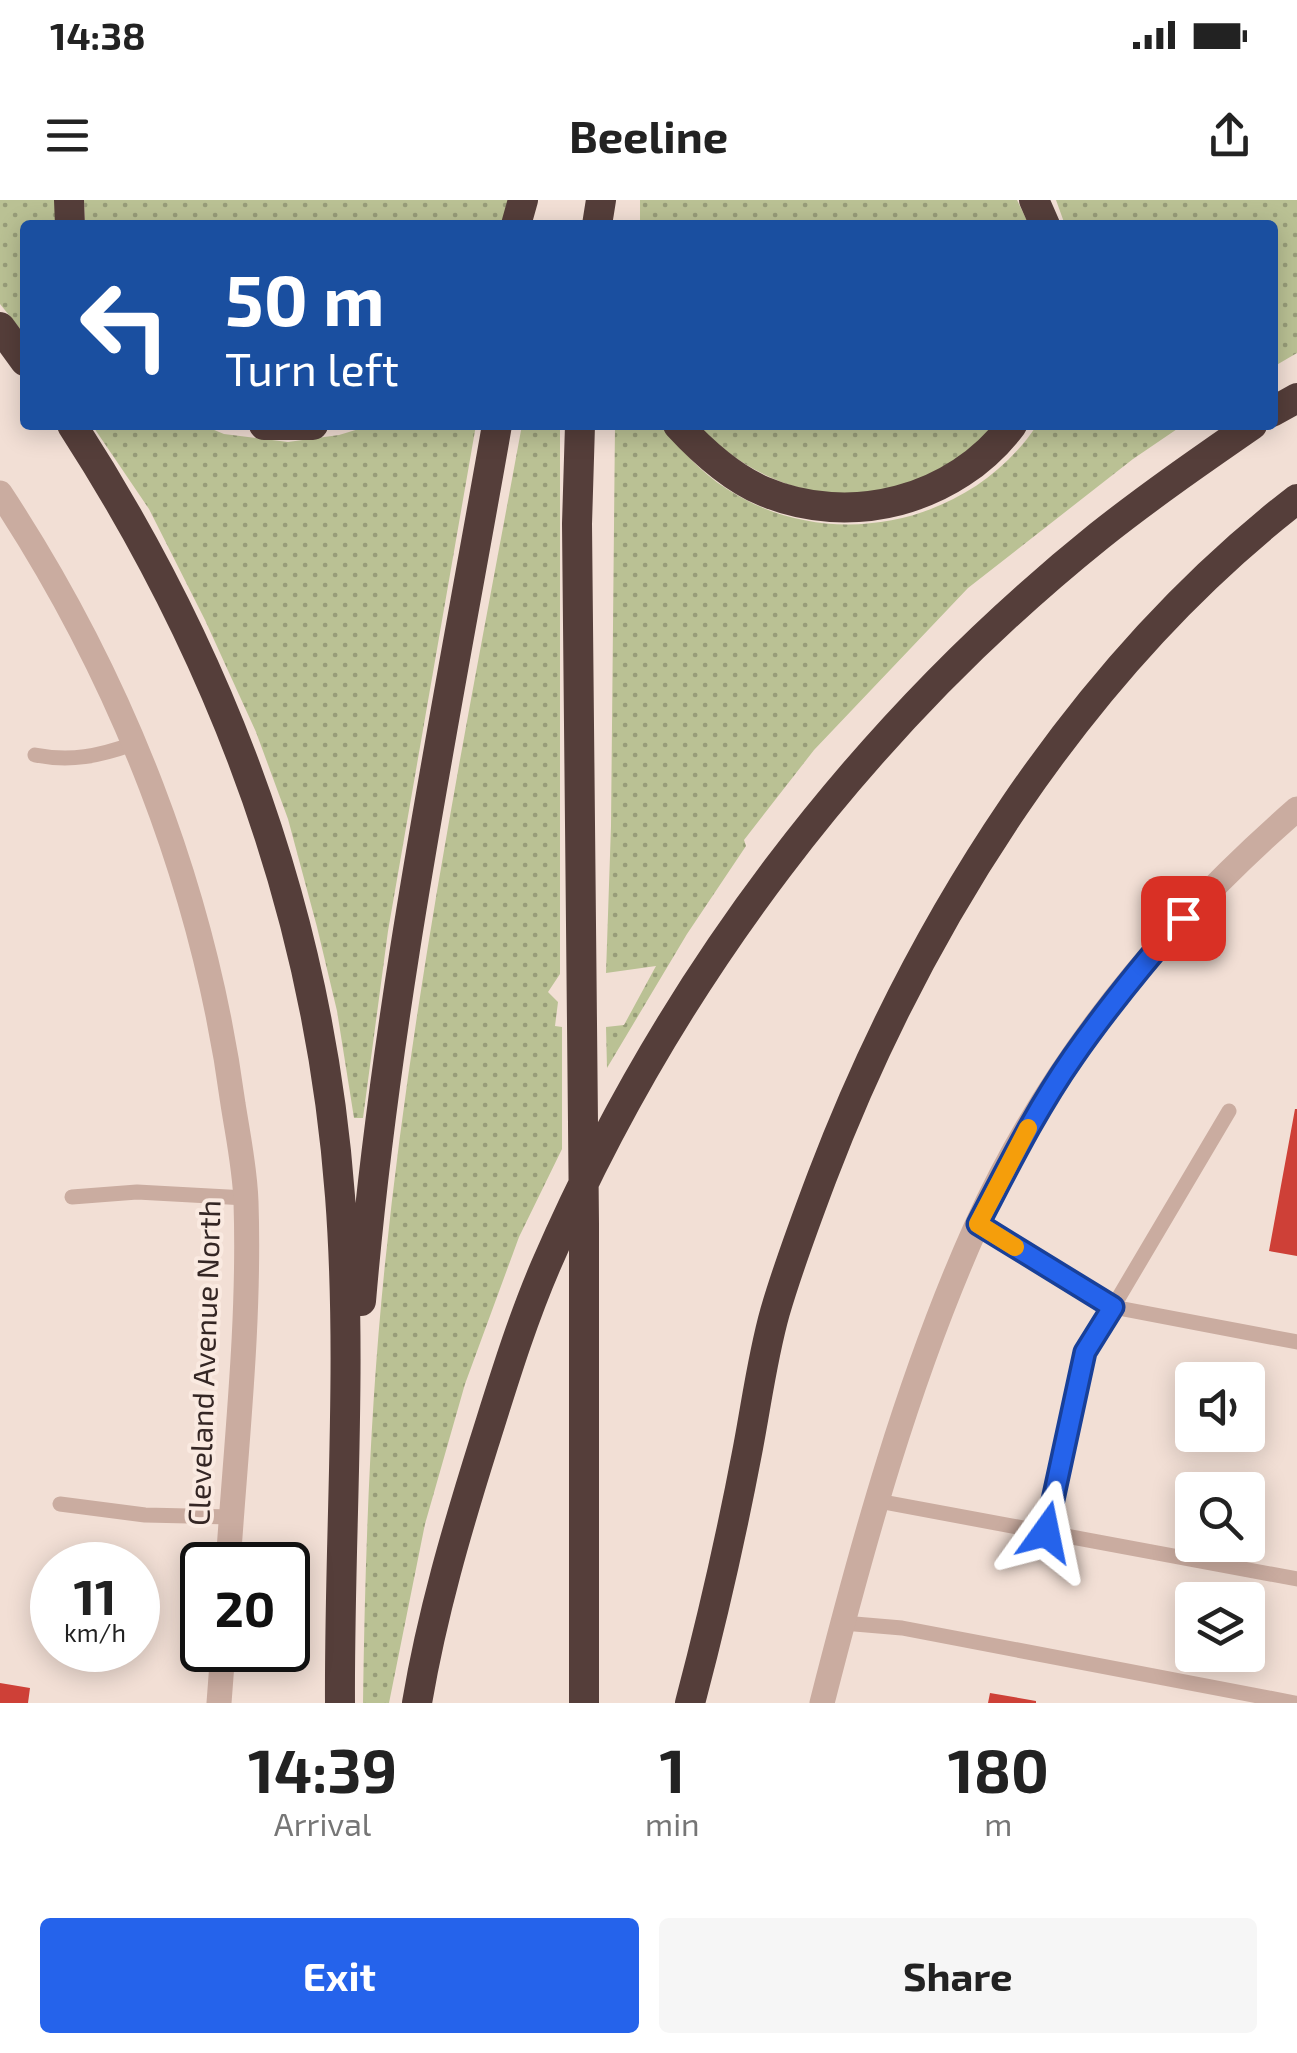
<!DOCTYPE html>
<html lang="en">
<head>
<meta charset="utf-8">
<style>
  :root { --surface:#fff; --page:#f6f6f6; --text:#222; --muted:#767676; --accent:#2563eb }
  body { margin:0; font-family:"Exo 2",sans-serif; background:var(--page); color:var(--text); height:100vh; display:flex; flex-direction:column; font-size:38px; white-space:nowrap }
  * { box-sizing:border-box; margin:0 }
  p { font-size:32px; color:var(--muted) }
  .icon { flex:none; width:55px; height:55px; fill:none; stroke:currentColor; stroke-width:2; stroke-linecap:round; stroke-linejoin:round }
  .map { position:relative; height:1503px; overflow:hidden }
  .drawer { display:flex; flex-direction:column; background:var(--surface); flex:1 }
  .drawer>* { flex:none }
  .hud { position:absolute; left:20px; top:20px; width:1258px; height:210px; border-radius:10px; box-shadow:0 5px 25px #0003; background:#1a4fa0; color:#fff; overflow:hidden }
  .fabs { position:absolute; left:1175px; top:1162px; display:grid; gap:20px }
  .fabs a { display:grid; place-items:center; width:90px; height:90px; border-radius:10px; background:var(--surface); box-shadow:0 5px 25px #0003; font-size:50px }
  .speed { position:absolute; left:30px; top:1342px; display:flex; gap:20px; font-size:50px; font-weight:700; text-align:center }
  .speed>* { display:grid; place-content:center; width:130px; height:130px; border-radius:50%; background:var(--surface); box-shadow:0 5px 25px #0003; line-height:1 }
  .speed small { font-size:25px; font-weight:400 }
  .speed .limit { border:5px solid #111; border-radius:15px; background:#fff; color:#111 }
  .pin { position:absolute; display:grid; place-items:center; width:85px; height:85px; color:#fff; margin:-42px; border-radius:20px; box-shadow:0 5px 15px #0006 }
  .me { position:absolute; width:110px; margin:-55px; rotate:12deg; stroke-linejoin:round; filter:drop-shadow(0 0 8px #0008) }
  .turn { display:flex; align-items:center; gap:35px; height:210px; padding:0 40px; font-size:45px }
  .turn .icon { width:130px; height:130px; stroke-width:2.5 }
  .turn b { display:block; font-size:70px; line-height:85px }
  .eta { display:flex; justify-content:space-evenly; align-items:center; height:170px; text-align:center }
  .eta b { font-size:60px; font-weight:700; line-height:70px }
  .button { display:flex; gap:20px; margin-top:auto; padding:20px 40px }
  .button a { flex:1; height:115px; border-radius:10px; background:var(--accent); color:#fff; font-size:40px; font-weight:700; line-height:115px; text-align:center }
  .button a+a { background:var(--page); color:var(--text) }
  .status { display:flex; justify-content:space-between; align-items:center; height:70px; padding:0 50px; background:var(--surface); direction:ltr }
  .status svg { height:28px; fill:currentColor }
  header { display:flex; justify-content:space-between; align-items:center; height:130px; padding:0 40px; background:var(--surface); font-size:45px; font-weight:700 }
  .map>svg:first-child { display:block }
</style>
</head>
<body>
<div class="status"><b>14:38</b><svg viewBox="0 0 49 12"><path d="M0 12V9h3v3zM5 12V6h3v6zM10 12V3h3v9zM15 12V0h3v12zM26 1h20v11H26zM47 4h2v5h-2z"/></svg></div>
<header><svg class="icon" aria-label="menu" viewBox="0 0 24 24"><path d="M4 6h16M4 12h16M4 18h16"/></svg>Beeline<svg class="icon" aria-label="share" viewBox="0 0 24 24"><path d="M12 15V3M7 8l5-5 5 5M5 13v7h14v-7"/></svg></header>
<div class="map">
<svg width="1297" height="1503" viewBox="0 0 1297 1503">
  <defs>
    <pattern id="grass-dots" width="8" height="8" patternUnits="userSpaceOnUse" patternTransform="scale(2.5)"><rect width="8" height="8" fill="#bac194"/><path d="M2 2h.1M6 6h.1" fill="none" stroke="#989d79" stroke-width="1.8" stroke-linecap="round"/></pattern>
  </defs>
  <rect width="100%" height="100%" fill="#f2dfd5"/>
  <path fill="url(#grass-dots)" d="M0,0H57L59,25H25V135L0,104Z
    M84,0H510L504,25H85Z
    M640,0H1017L1029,25H640Z
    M1056,0H1297V153L1273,167L1272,25H1065Z
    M92,225H202L224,234L288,242L339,235L372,225H476L388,731L363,918H354L337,811L317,727L288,619L256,532L205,420L149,309Z
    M522,225H560V774L548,792L558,802L555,826L562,827V949L519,1037L465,1184L425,1324L389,1503H363C365,1357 370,1209 385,1064C414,782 471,503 522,225Z
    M615,225H662C681,250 700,272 727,289C828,355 970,326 1037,225H1183L1133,259L968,388L814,550L744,640L746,646L687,734L607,868L606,827L624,825L656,766L606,773L611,626Z
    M697,225H995C908,318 785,316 697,225Z"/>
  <path fill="#ce4037" d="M1295,909H1297V1056L1269,1051Z
    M0,1483L30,1488L28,1503H0Z
    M990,1493L1036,1501V1503H988Z"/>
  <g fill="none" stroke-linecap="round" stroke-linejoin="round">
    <path stroke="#caaca0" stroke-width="15" d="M35,555C71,562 99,556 133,544
      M72,997L137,992L246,998
      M978,1024L1113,1107L1229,911
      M878,1301L1297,1379
      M60,1304L145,1315L232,1317
      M1046,1332L1085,1153L1113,1107L1297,1142
      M843,1423L902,1428L1295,1503"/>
    <path stroke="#caaca0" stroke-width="25" d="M822,1503C863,1342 908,1179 976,1027C1049,865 1164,725 1297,609"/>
    <path stroke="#caaca0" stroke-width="25" d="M0,293C121,476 204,687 233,904C238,936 245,969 246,1002C250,1123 236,1244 228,1365
      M219,1503L223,1450"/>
    <path stroke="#553e3a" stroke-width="30" d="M69,0L70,25
      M1034,0L1045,25
      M516,25L523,0
      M597,25L601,0
      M0,127L25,161
      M1272,212L1297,198
      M72,225C224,460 319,716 340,996C353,1165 339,1334 340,1503
      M264,225H313
      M580,225L577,324L584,1024V1503
      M678,225C702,251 730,277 763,291C850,328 955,301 1012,225
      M361,1101C386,807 446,516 497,225
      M417,1503C432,1414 457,1329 484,1243C503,1183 521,1123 546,1065C668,783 859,529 1099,336C1148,297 1200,261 1252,225
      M690,1503C712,1420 731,1337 747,1253C756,1207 762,1158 775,1112C788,1067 805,1022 822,977C919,723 1080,467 1297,299"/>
  </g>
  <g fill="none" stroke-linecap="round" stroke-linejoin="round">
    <g stroke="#184099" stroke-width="25">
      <path id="route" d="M1046,1332L1085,1152L1113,1107L978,1024C1008,967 1036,910 1073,857C1107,808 1144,763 1183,718"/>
    </g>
    <use href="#route" stroke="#2563eb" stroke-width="18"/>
    <path stroke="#f59e0b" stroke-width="18" d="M1015,1047L978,1024L1028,928"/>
  </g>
  <g text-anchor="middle" stroke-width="8" stroke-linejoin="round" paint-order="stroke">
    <g font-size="30" fill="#342624" stroke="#faeae1">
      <text transform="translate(205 1163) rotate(-88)" y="10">Cleveland Avenue North</text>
    </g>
  </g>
</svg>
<div class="fabs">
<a><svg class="icon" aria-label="sound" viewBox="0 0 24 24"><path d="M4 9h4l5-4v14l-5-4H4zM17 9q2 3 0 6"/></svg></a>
<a><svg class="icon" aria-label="search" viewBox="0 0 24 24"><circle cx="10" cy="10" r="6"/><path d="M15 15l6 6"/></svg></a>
<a><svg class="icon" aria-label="layers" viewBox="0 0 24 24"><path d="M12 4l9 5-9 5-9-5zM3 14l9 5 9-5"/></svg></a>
</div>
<div class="speed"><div>11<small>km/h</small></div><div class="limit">20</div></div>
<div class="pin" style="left:1183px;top:718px;background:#d93025"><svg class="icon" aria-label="arrive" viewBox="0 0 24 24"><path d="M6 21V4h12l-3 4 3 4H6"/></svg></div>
<svg class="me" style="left:1046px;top:1332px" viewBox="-20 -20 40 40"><path d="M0-17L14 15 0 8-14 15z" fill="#2563eb" stroke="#fff" stroke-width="4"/></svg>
<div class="hud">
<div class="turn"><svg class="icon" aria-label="left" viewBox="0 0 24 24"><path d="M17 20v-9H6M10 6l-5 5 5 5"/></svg><div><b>50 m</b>Turn left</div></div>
</div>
</div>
<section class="drawer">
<div class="eta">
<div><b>14:39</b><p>Arrival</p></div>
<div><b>1</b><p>min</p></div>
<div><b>180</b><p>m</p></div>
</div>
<div class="button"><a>Exit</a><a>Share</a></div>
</section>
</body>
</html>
